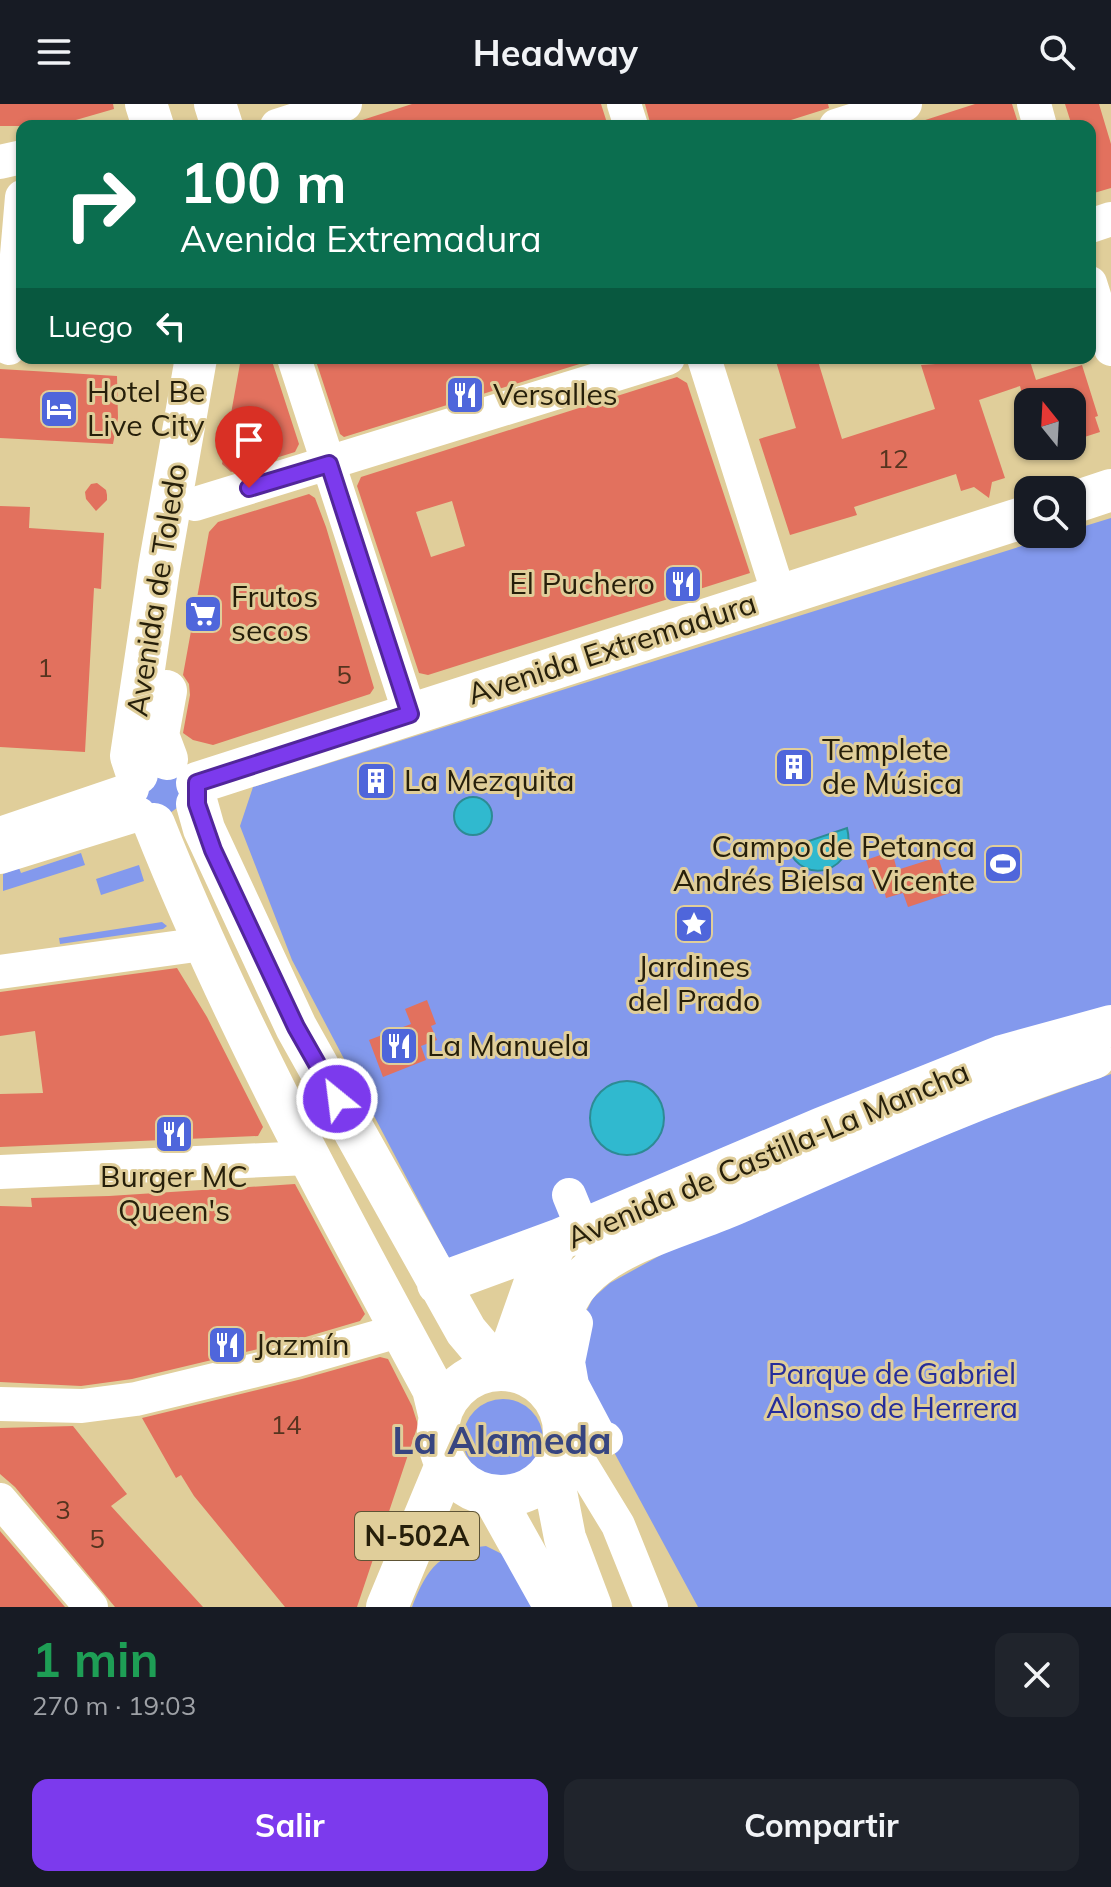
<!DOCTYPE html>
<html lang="es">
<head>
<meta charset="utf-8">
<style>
  :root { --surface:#171b24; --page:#20242c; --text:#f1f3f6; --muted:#9ea1a6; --accent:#7c3aed }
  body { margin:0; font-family:Mulish,sans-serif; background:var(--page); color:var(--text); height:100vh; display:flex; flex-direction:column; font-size:30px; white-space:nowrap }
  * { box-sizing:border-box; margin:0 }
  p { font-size:26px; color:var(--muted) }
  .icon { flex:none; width:44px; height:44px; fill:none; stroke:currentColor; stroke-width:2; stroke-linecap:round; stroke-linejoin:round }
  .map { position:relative; height:1503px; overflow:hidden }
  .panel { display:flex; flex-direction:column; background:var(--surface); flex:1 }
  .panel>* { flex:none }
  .guide { position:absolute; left:16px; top:16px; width:1080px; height:244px; border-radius:16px; box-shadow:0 2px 6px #0004; background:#0b6e4f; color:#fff; overflow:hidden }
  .needle { width:52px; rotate:342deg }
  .fabs { position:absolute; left:1014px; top:284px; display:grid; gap:16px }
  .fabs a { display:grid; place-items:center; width:72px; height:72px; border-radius:16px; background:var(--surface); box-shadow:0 2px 6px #0004; font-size:40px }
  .pin { position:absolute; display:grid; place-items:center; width:68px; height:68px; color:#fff; margin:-82px -34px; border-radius:50% 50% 50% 0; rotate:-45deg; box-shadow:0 0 8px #0007 }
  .pin .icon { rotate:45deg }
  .me { position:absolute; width:88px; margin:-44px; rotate:331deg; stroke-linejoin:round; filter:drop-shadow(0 0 6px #0008) }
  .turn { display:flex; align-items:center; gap:28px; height:168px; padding:0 32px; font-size:36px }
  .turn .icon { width:104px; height:104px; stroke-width:2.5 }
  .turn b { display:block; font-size:56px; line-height:68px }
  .then { display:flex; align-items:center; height:76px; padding:0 32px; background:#0003; gap:16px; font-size:30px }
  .round { display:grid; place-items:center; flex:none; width:84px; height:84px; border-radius:16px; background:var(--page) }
  .headline { display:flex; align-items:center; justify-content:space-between; height:136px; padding:0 32px }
  h1 { font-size:48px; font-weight:700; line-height:60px; color:#1e9e55 }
  .primary-button { display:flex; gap:16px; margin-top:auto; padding:16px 32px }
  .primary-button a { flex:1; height:92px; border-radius:16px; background:var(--accent); color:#fff; font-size:32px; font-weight:700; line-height:92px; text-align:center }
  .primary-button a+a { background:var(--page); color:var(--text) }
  header { display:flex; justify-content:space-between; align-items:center; height:104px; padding:0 32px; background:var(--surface); font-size:36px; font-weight:700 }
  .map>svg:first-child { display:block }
</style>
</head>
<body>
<header><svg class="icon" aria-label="menu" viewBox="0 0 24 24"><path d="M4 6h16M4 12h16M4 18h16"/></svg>Headway<svg class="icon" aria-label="search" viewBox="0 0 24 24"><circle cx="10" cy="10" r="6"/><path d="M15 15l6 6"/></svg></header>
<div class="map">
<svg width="1111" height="1503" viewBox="0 0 1111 1503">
  <rect width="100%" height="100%" fill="#e0ce9a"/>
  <path fill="#8399ed" d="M1111,414V905L454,1164L292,856L240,722L253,683L1060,430H1072V426Z
    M176,671L181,676V701L170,709L146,699L144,686L150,674Z
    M81,749L85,761L3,787V770L19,764L21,769Z
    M139,761L144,777L101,791L96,775Z
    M162,818L167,822L163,825L60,840L59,834Z
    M1111,970V1503H698L577,1280L579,1221L593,1194L610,1179L670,1146L984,1015Z
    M463 1335a40 40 0 1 1 80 0a40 40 0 1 1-80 0Z
    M486,1442L508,1453L540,1503H412C428,1462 440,1447 486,1442Z"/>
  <path fill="#30b9cf" stroke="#2d8b94" stroke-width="2" d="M454 712a19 19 0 1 1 38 0a19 19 0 1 1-38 0Z
    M847,724C858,767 803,784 788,744Z
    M590 1014a37 37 0 1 1 74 0a37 37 0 1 1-74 0Z"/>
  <path fill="#e2715e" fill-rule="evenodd" d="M0,0H113L114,5L55,22H0Z
    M412,0H601L608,22H356V18Z
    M645,0H828L829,4L772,22H651Z
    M975,0H1012L1019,22H919V18Z
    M1065,0H1099L1111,40V84L1094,89L1090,79V22H1072Z
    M241,254H271L299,340L295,348L231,368L222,360Z
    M315,254H585L586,258L344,333L340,330Z
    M775,254H817L842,335L935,305L921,261L950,259L949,254H1029L1036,276L1082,261L1098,312L1095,313L1100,328L1072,337V298H1024L1020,282L979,296L1005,374L992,378L989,394L974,383L961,387L956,370L854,403L857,411L790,431L759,335L796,324Z
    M0,265L117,272L118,314L113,340L0,334Z
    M677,273L687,279L750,469L428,571L419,569L357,382L361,373ZM452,397L465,442L431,453L416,408Z
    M97,379L106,386L107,391V396L96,407L86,395L85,388L91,380Z
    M309,390L315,394L326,423L374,584L370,590L213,641L193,636L183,629L190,591L189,580L183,571L209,428L218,418Z
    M0,402L30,403L29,424L104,429L101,485L94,484L85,648L0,643Z
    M779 662a15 15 0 1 1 30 0a15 15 0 1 1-30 0Z
    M381,663L388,685L370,690L363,669Z
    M892,747L897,766L938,753L950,789L908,803L903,789L886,794L883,782L875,785L866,756Z
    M177,864L207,913L263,1023L258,1032L0,1043V990L43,989L35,927L0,932V888Z
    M427,896L436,920L431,922L437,936L421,942L426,956L383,973L369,936L411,920L405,905Z
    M295,1080L365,1210L360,1217L292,1237L132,1275L81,1282L0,1278V1102L32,1103L31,1094L109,1092Z
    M380,1253L388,1255L412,1302L418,1321L357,1503H285L194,1392L181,1371L176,1374L142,1314L302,1275Z
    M73,1322L127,1390L111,1402L203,1503H115L15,1383L0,1370V1324Z
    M0,1427L65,1503H0Z"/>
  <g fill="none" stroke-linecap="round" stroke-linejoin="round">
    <path stroke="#fff" stroke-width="34" d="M624,0L631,22
      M1034,0L1040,22
      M277,22L345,0
      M836,22L905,0
      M0,58L22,53
      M1090,122L1111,115
      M1090,179L1111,245
      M9,244L22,93
      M294,254L410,610
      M704,254L779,491
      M195,400L668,254
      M0,730L132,685
      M0,753L139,710
      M0,868L203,840
      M0,1068L308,1054
      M569,1091L592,1147
      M576,1219L568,1258L572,1281L599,1332L606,1335
      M0,1300L82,1302L136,1295L297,1256L402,1226
      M565,1334L618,1421L651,1503
      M0,1396L91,1503"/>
    <path stroke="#fff" stroke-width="42" d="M146,0L153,22
      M215,0L222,22
      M1072,399L1111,386
      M166,587L158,631L167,655
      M137,670L131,652L159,464L196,254
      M197,679L1028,412
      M197,700L204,725L296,923L466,1227L499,1266
      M154,720C232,916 333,1100 433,1285L440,1314
      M438,1180L558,1136
      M504,1266L535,1178L558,1136L822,1024L1002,952L1111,922
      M438 1329a63 63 0 1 1 126 0a63 63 0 1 1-126 0Z
      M544,1282C550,1248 557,1201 582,1175C615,1139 683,1122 728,1103C848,1051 969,994 1094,954
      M552,1367L565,1434L591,1503
      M493,1392L555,1503
      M387,1503L446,1361"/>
  </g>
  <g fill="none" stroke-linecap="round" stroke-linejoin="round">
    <g stroke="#51269a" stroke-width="20">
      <path id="route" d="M249,384L329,360L410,610L197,679V700L213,746L296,923L337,995"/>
    </g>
    <use href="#route" stroke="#7c3aed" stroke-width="14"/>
  </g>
  <defs>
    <g id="restaurant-square" transform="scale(2)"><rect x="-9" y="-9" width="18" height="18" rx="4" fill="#4f66db" stroke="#e0ce9a"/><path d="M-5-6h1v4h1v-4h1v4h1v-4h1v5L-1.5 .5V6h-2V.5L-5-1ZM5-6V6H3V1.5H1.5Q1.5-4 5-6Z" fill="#fff"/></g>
    <g id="hotel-square" transform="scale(2)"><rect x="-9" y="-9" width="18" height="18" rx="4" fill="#4f66db" stroke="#e0ce9a"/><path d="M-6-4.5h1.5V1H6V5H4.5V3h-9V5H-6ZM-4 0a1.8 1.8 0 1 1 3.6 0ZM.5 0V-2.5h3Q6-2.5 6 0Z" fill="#fff"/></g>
    <g id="supermarket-square" transform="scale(2)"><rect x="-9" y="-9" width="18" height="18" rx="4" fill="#4f66db" stroke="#e0ce9a"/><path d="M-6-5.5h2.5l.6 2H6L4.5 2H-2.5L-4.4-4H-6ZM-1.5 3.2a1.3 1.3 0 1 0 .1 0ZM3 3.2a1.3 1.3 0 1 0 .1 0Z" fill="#fff"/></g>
    <g id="building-square" transform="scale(2)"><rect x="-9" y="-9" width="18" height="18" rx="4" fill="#4f66db" stroke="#e0ce9a"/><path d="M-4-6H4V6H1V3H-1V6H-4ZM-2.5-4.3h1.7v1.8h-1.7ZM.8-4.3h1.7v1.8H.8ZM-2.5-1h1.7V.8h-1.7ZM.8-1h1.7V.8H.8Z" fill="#fff"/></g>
    <g id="stadium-square" transform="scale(2)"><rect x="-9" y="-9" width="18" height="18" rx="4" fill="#4f66db" stroke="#e0ce9a"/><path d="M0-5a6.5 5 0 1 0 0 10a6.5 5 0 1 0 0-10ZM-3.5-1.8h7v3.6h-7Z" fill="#fff"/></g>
    <g id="sight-square" transform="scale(2)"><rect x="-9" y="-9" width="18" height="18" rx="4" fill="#4f66db" stroke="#e0ce9a"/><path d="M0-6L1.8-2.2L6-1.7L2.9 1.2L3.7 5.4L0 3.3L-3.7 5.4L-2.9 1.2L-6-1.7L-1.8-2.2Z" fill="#fff"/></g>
  </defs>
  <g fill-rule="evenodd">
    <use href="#restaurant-square" x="465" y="291"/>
    <use href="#hotel-square" x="59" y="305"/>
    <use href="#restaurant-square" x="683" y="480"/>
    <use href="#supermarket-square" x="203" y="510"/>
    <use href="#building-square" x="794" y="663"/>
    <use href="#building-square" x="376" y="677"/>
    <use href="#stadium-square" x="1003" y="760"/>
    <use href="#sight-square" x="694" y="820"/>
    <use href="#restaurant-square" x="399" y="942"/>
    <use href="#restaurant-square" x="174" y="1030"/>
    <use href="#restaurant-square" x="227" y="1241"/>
  </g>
  <g text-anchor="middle" stroke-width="6" stroke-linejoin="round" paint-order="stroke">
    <g font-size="26" fill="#55341f">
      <text x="893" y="364">12</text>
      <text x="45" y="573">1</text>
      <text x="344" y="580">5</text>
      <text x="286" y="1330">14</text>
      <text x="63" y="1415">3</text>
      <text x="97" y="1444">5</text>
    </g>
    <rect fill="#e0ce9a" stroke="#5e5435" stroke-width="2" x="355" y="1408" width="124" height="48" rx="6"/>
    <g font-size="28" font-weight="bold" fill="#261f0a">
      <text x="417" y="1442">N-502A</text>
    </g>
    <g font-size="30" fill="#261f0a" stroke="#e0ce9a" text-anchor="start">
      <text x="87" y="298">Hotel Be<tspan x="87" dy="34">Live City</tspan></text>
      <text x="493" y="301">Versalles</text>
      <text x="655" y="490" text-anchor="end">El Puchero</text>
      <text x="231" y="503">Frutos<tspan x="231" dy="34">secos</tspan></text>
      <text x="822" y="656">Templete<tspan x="822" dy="34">de Música</tspan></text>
      <text x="404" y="687">La Mezquita</text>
      <text x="975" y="753" text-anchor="end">Campo de Petanca<tspan x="975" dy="34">Andrés Bielsa Vicente</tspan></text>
      <text x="694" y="873" text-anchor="middle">Jardines<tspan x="694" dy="34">del Prado</tspan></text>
      <text x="427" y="952">La Manuela</text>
      <text x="174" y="1083" text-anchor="middle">Burger MC<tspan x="174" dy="34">Queen's</tspan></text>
      <text x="255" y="1251">Jazmín</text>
    </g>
    <g font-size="30" fill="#261f0a" stroke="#e0ce9a">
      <text transform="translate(157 486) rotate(-81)" y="10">Avenida de Toledo</text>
      <text transform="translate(612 545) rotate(-18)" y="10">Avenida Extremadura</text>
      <text transform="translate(768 1051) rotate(-23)" y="10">Avenida de Castilla-La Mancha</text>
    </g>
    <g font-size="30" fill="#252d9b" stroke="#e0ce9a">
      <text x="892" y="1280">Parque de Gabriel<tspan x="892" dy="34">Alonso de Herrera</tspan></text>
    </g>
    <g font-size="38" font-weight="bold" fill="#374580" stroke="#e0ce9a">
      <text x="502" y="1350">La Alameda</text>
    </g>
  </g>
</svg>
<div class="fabs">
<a><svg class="needle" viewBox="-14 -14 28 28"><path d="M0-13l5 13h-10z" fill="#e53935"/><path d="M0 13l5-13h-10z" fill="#9ea1a6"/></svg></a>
<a><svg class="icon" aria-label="search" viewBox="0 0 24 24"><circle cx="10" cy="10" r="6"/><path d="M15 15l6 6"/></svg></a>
</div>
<div class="pin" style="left:249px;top:384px;background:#d93025"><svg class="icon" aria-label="arrive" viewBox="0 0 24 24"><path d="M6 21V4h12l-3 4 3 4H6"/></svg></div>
<svg class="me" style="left:337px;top:995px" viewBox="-20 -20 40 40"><circle r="17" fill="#7c3aed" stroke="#fff" stroke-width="3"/><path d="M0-11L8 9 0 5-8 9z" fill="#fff"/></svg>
<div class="guide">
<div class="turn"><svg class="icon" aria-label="right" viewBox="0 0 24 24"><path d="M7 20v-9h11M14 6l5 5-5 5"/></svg><div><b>100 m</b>Avenida Extremadura</div></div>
<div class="then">Luego<svg class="icon" aria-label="left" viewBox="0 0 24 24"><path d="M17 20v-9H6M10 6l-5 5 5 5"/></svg></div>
</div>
</div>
<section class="panel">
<div class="headline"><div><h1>1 min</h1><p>270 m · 19:03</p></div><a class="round"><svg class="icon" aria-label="close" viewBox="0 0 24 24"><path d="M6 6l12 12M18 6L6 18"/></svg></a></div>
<div class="primary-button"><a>Salir</a><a>Compartir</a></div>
</section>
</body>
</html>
